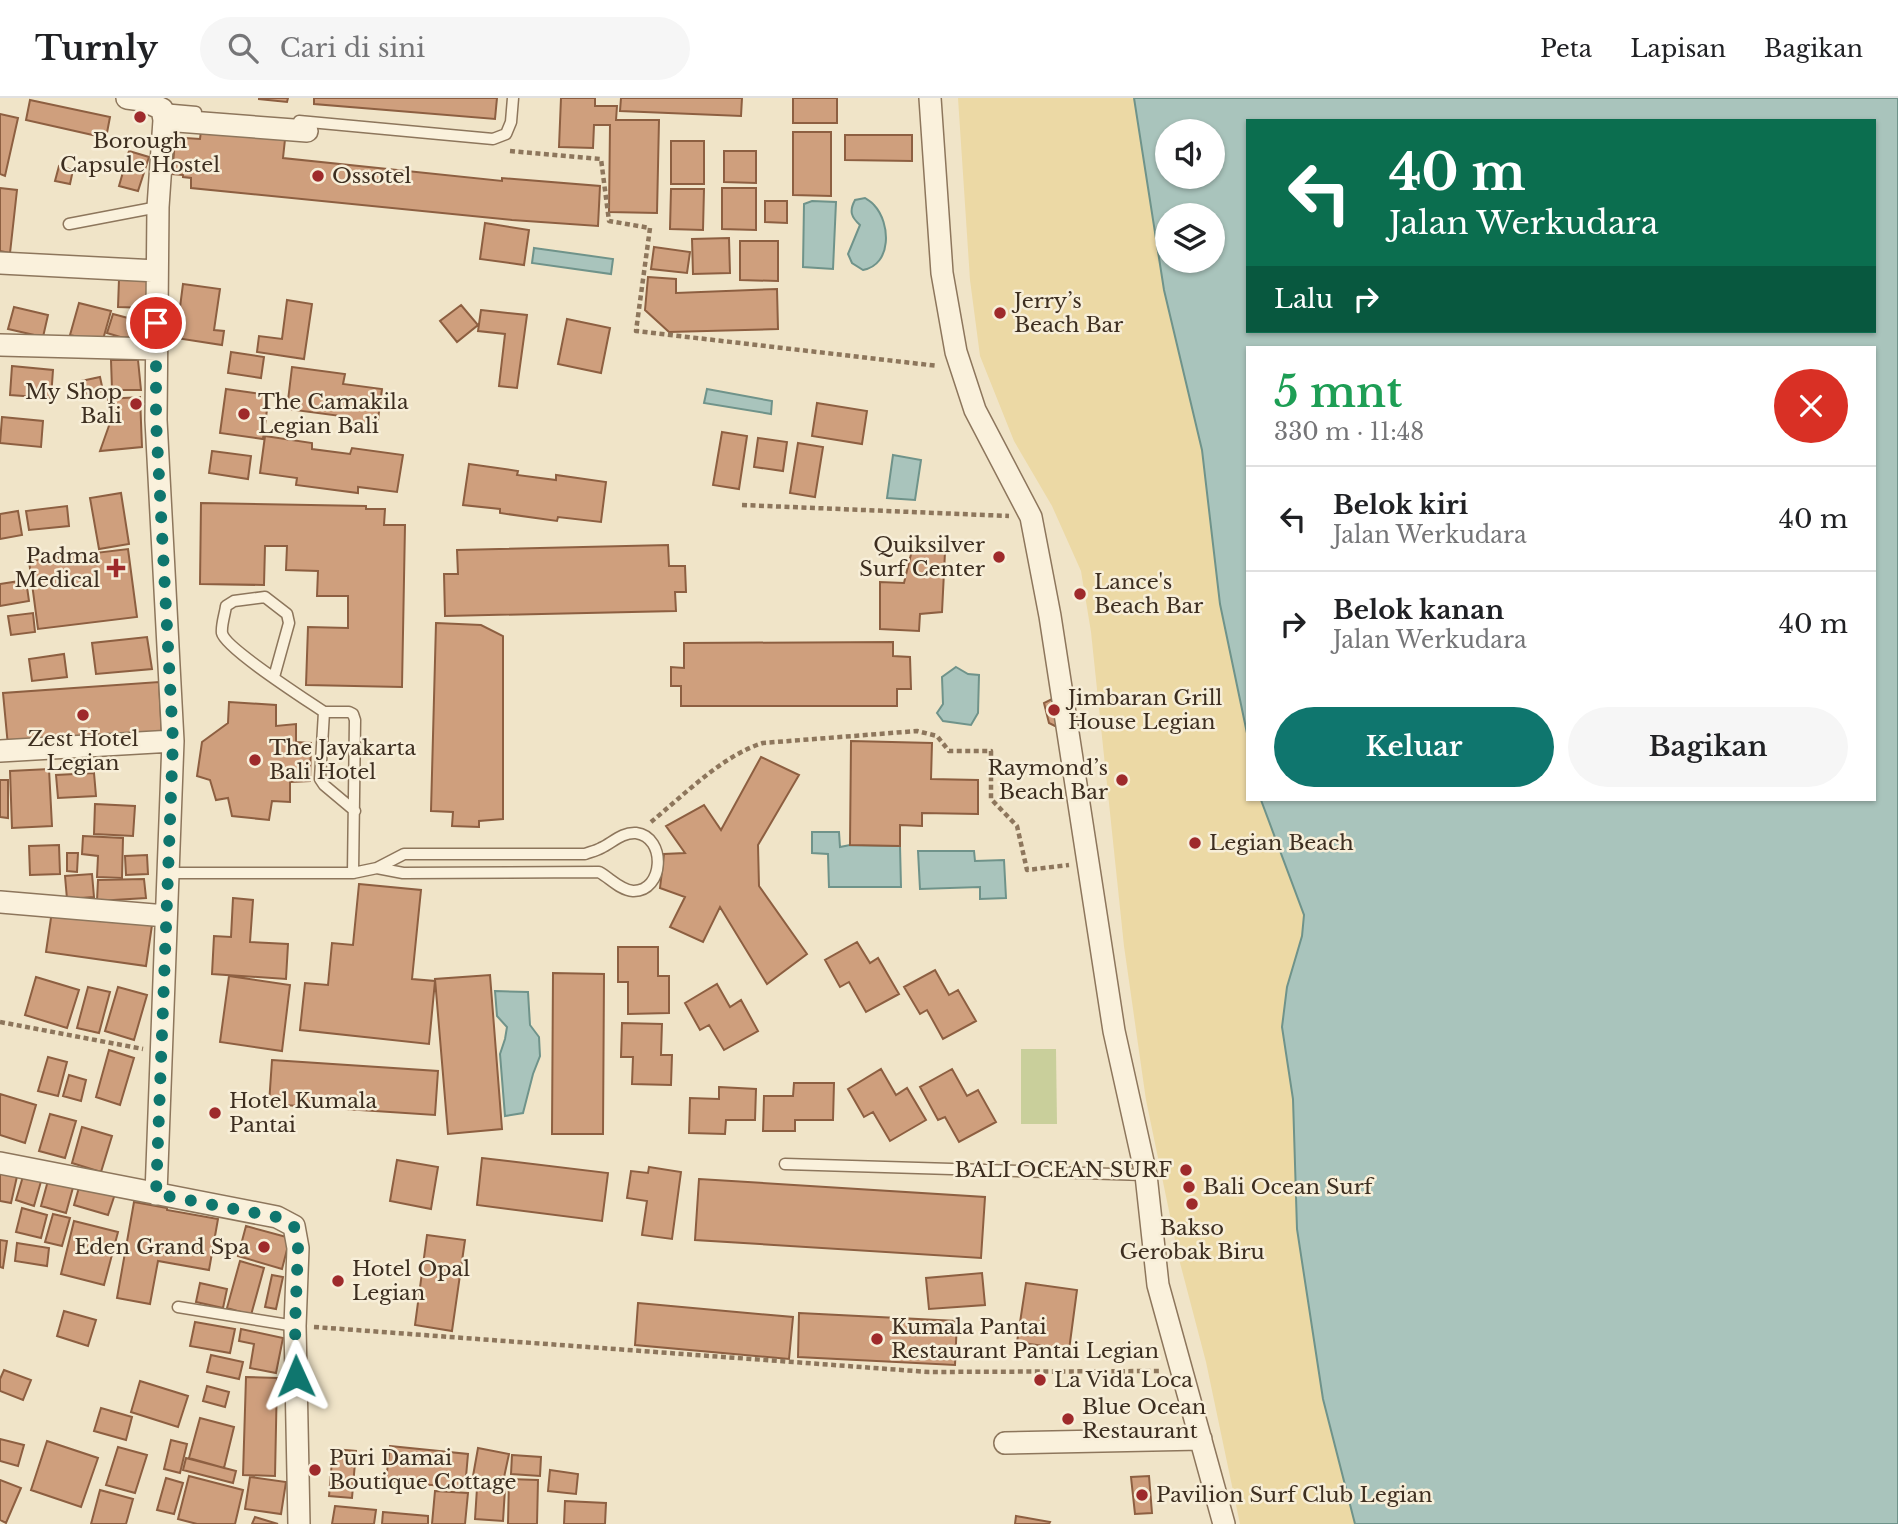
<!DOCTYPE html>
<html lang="id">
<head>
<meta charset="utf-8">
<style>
  :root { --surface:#fff; --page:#f6f6f6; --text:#202124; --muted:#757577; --line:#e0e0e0; --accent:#0f766e }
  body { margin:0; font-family:"Libre Baskerville",serif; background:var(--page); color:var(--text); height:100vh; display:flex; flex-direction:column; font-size:26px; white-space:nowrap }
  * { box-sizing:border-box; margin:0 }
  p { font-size:23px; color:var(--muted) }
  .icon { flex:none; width:38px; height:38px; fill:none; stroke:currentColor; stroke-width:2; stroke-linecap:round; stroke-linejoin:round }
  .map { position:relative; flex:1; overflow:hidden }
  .side { position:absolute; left:1246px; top:248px; width:630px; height:455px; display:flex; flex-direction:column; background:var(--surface); border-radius:0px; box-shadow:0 2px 5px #0004 }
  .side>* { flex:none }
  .banner { position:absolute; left:1246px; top:21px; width:630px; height:214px; border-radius:0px; box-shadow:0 2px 5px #0004; background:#0b6e4f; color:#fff; overflow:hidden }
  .tools { position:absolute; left:1155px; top:21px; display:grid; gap:14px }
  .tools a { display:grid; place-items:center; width:70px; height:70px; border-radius:50%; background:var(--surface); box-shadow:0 2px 5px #0004; font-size:35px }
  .pin { position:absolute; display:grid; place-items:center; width:60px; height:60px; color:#fff; margin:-30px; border:4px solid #fff; border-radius:50%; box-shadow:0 2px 7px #0007 }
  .me { position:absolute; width:77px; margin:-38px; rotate:359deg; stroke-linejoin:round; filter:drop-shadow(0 0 5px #0008) }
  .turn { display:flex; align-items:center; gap:24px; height:147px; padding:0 28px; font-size:32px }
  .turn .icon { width:91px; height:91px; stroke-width:2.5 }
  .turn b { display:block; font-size:49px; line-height:60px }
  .then { display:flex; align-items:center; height:66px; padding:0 28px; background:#0003; gap:14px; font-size:26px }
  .round { display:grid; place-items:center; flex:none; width:74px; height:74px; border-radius:37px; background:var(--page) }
  .overview { display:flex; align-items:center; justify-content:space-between; height:119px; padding:0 28px }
  h1 { font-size:42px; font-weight:600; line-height:52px; color:#1e9e55 }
  .button { display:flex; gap:14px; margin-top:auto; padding:14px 28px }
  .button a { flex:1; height:80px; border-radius:42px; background:var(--accent); color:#fff; font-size:28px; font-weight:600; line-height:80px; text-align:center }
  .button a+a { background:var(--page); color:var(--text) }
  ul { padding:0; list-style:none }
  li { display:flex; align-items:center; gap:21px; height:105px; padding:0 28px; border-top:2px solid var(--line) }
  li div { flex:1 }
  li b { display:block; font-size:26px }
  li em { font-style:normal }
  header { display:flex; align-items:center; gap:42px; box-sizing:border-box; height:98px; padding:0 35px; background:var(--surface); border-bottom:2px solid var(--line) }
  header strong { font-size:33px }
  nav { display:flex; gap:38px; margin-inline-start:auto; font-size:24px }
  .search { width:490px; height:63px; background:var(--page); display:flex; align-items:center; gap:18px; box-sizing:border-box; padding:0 24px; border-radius:38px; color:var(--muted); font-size:26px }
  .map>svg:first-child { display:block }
</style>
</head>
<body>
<header>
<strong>Turnly</strong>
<div class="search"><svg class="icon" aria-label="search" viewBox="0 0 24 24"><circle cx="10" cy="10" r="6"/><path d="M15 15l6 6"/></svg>Cari di sini</div>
<nav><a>Peta</a><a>Lapisan</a><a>Bagikan</a></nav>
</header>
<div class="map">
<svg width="1898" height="1426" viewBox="0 0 1898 1426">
  <rect width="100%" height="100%" fill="#f0e4c8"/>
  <path fill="#c9cf9b" d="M1021,951H1056L1057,1026H1021Z"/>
  <path fill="#ecd9a5" d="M958,0H1134L1164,192L1202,352L1220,506L1248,640V702H1261L1304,817L1302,838L1287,889L1282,929L1293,1001L1297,1131L1323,1301L1355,1426H1240L1206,1264L1179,1161L1146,1002L1124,848L1091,534L1081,473L1052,408L1014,343L980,258L970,182Z"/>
  <path fill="#a9c4bc" stroke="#6f938a" stroke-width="2" fill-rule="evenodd" d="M1134,0H1898V1426H1355L1323,1301L1297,1131L1293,1001L1282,929L1287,889L1302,838L1304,817L1261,702H1874V250H1248V640L1220,506L1202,352L1164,192ZM1248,23H1874V233H1248ZM1167,33H1213V79H1167ZM1213,117V163H1167V117Z
    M865,100C868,102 872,104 874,107C891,125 892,167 863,172L852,165L848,156L860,127C851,119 849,113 855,102Z
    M812,103L836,104L833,171L803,169L804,106Z
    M534,150L613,161L611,176L532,165Z
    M707,291L772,303L771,316L704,305Z
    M893,357L921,362L915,402L887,400Z
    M956,569L968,576L979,577L978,615L971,627L943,623L937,615L943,606L942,579Z
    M812,734H839L840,749L850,747L900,748L901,789H829L828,756L812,755Z
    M918,753H974L975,763L1004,762L1006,800L980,801V789L920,791Z
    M495,893L528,894L530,927L539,939L540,958L533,976L523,1015L505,1018L500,956L505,941L507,929L497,918Z"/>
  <path fill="#cf9f7d" stroke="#8d5f41" stroke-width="2" d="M259,0H288L287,4L259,1Z
    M314,0H497L495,21L314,6Z
    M561,0H595V8H617L616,22H659L657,115L609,114L610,27H594L593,50L559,49Z
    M621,0H742L741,18L620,13Z
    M793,0H837V25H793Z
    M30,2L110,19L106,40L26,22Z
    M0,16L18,20L5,78L0,76Z
    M286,32L283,60L502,83V80L600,88L598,128L512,122L191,90V80L183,79V77L172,76L175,43L186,44V40L200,41L201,33Z
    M793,34H831V98L793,97Z
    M845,37H912V63L845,62Z
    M671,43H704V86H671Z
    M129,53L149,59L138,93L119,88Z
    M724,53H756V85L724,84Z
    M59,68L73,72L70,86L55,83Z
    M0,90L17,92L10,155L0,153Z
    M722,90H756V132L722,131Z
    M671,91H704L703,132L670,131Z
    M765,103H787V125L765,124Z
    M485,125L529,132L524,167L480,161Z
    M729,140L730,175L693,176L692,141Z
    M740,143H778V183L740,182Z
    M654,149L690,154L687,175L651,171Z
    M648,179L676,181V195L777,191L778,231L669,234L645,212Z
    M119,181L148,182V210L118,209Z
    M183,186L220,191L214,232L224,233L222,247L176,240Z
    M287,202L312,206L304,261L257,254L259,238L282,241Z
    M79,205L111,213L102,245L70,237Z
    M461,207L478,227L457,244L440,223Z
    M14,209L48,217L43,239L8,231Z
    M481,212L527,217L517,290L499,288L505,236L478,233Z
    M113,216L143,224L137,244L107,235Z
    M567,221L610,230L601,275L558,266Z
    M231,254L264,259L261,280L228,275Z
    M111,262H138L141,292H112Z
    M12,268L53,272L51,300L10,297Z
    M292,269L345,276L343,286L382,291L377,329L340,324L341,318L287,311Z
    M100,279L103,293L84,296L81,283Z
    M226,291L269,297L263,341L220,335Z
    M140,299L142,349L100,353L111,322L108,301Z
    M817,305L867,313L862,346L812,338Z
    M2,319L43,323L41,349L0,345Z
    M722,334L747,338L739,391L713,387Z
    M265,338L312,345V351L350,356L352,350L403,357L397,394L358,389V395L296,387L297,380L260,375Z
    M758,340L787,344L783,373L754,369Z
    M798,345L823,349L815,399L790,395Z
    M212,353L251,358L248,381L209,375Z
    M469,366L518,373L517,377L556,382V377L606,384L601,424L558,419L557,423L500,415V411L463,407Z
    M121,395L129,446L99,451L90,400Z
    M201,405L366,408V411H385L384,427H405L402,589L306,587L308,529L348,530V498H317L318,473L286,472L287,448H265L264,487L200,486Z
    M67,408L69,428L29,432L26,413Z
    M18,413L22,437L0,441V416Z
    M668,447L669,468H685L686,494H675L676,513L445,518L444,476H458L457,452Z
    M913,448L945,454L942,514L920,516L919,533L880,531V484L904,485Z
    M128,451L137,519L38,531L29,463Z
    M26,482L29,503L0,508V486Z
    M33,515L35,534L11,537L8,518Z
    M436,525L481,527L503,538V721L479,723V729L452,728L453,714L431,713Z
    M147,539L152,571L96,576L92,545Z
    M893,544V558L910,559L911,591H897V608H681V588H671V569L684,570V545Z
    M64,556L67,579L32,583L29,561Z
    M159,584L162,639L8,648L3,595Z
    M1058,598L1061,631L1049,625L1044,605Z
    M229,604L276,607V628L296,626V644L311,645L310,683L290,684V704L272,703L269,722L232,718L228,700L216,702L210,682L197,678L202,644L228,625Z
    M851,643L932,645L931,681L978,682V716L922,715V728L900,727V748L850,747Z
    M761,659L799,677L758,747L759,788L807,856L767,886L720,809L703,844L670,829L685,799L660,790L664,756L685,755L666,728L704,707L721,732Z
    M49,671L52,728L12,730L10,673Z
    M94,675L96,698L58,700L56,677Z
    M0,682H8V720L0,719Z
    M95,706L135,708L133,738L94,736Z
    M83,738L123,740L122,780L97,779L98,758L82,756Z
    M59,747L60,776L30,777L29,748Z
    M67,755H78L77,774L67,773Z
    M147,757L148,776L126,777L125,758Z
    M92,776L94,799L67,801L65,778Z
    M144,781L146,800L97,803L98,782Z
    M359,786L421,792L412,881L435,883L429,946L300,932L305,885L328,887L332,845L353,847Z
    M233,800L253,802L250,844L288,846L286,881L212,876L214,838L231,839Z
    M52,813L152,827L146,868L46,854Z
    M857,844L870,865L878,860L899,896L866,914L849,884L840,889L825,862Z
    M618,849H658V878H669V915L628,916V884H618Z
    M935,872L949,897L958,892L976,923L943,941L927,912L920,916L904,889Z
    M553,875L604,876L603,1036H552Z
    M490,877L502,1031L448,1036L435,881Z
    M229,878L290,887L282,953L220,944Z
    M36,879L79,892L67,930L25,917Z
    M717,886L730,909L741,902L758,933L724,952L709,927L700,932L685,905Z
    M88,889L110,894L99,935L77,930Z
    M118,889L147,897L134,942L105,933Z
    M622,925L662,926L661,957H672L671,987L632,986L633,959H621Z
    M109,952L134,960L120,1007L96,999Z
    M48,959L67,964L58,998L38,993Z
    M272,962L438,973L435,1017L269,1006Z
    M881,971L896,997L907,990L926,1022L890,1043L873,1014L864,1019L848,991Z
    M952,971L967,998L978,992L996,1024L959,1044L945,1019L938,1022L920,989Z
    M69,977L86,982L81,1003L63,998Z
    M794,985H834L833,1022H795V1033H763L764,998H793Z
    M719,989L756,991L755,1022H726L725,1036L689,1035L690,1000L719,1001Z
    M0,996L36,1007L25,1045L0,1037Z
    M50,1016L76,1023L65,1060L39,1053Z
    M82,1029L112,1038L101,1074L72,1065Z
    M482,1060L608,1075L602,1123L477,1107Z
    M397,1062L438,1069L431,1111L390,1103Z
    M649,1069L681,1074L672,1141L642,1137L647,1103L627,1100L631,1073L648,1075Z
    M0,1070L18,1074L11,1105L0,1103Z
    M24,1075L42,1080L34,1108L16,1102Z
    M49,1079L74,1086L66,1115L41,1108Z
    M699,1081L985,1099L981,1160L695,1142Z
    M80,1086L115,1096L108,1117L74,1107Z
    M134,1104L167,1110V1112L218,1121L209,1172L158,1163L150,1206L117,1200Z
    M22,1110L47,1117L41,1140L16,1134Z
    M53,1116L70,1120L62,1148L45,1144Z
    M74,1123L118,1134L104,1187L61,1176Z
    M246,1128L290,1140L282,1171L238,1158Z
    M427,1137L465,1142L452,1233L415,1227Z
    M0,1142L7,1143L3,1170L0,1169Z
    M17,1145L49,1150L47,1168L15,1163Z
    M240,1163L264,1170L251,1217L227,1210Z
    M982,1175L985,1207L929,1211L926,1180Z
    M272,1177L283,1179L276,1211L265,1209Z
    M200,1185L227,1191L223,1210L196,1204Z
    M1026,1185L1077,1192L1069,1252L1017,1244Z
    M638,1205L793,1219L789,1261L635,1247Z
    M64,1213L96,1222L88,1248L57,1238Z
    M799,1215L957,1223L955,1267L798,1259Z
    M195,1224L235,1231L230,1255L190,1248Z
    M241,1231L283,1240L276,1275L250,1270L254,1246L239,1243Z
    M211,1257L243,1264L239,1281L207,1274Z
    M4,1272L31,1282L23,1302L0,1293V1281Z
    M246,1279L277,1280L275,1378L243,1377Z
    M140,1283L188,1298L178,1329L131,1314Z
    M207,1288L229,1294L225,1309L203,1303Z
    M101,1310L132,1319L126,1342L94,1333Z
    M200,1320L234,1329L224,1370L189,1360Z
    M0,1341L24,1347L18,1368L0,1363Z
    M171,1342L187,1346L180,1375L164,1371Z
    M47,1343L98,1360L81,1409L31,1392Z
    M390,1348L468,1356L465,1390L386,1383Z
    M118,1349L147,1357L135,1395L106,1387Z
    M478,1350L509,1356L503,1384L473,1378Z
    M333,1351L356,1353L352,1400L329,1398Z
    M512,1357L541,1359L540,1378L511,1376Z
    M186,1360L236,1373L233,1385L183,1372Z
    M550,1372L578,1376L576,1396L548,1393Z
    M189,1378L243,1392L235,1426H197L178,1421Z
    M1149,1378L1152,1415L1135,1416L1131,1379Z
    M250,1379L286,1384L281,1416L245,1411Z
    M166,1380L183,1385L174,1416L157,1412Z
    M509,1381L538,1382L537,1426H508Z
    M0,1382L21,1390L6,1425L0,1422Z
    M477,1390L505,1391L503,1423L475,1421Z
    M100,1392L133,1401L126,1426H91Z
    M435,1393L468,1395L465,1426H432Z
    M565,1403L606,1405L605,1426H564Z
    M335,1408L376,1412L374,1426H332Z
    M383,1414L428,1418V1426H382Z
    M1016,1418L1050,1424L1049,1426H1015Z
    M255,1419L278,1426H252Z"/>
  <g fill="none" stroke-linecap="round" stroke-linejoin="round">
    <g stroke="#8d765c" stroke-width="13">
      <path id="service" d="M162,11L196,14
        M299,23L493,41L506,36L511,24L513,0
        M69,126L158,109
        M274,579L289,525L287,516L265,499L234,503L226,508C225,516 221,527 222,535C225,550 308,603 324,614
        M168,775H353L377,770L404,756H585C590,754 596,753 601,750C612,745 622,734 636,735C667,739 664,794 633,793C620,792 610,780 599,774L403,775L377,770
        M353,775L355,622L353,616L349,614H324L320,681L324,687L355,713
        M785,1066L1146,1077
        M178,1209L295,1228"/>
    </g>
    <g stroke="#8d765c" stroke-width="24">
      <path id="minor" d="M127,0L142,2L162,11L164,22L158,109L156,322L173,643L156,1096
        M930,0L942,175L956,254L975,312L1031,419L1050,518L1114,933L1146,1077L1158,1187L1224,1426
        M164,22L307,33
        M0,165L157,173
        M0,247L156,251
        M0,653L173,643
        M0,804L166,818
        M0,1065L277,1119L294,1128L298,1150L295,1228L299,1426
        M1005,1345L1201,1341"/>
    </g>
    <path stroke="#8d765c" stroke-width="4.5" stroke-dasharray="5 3.5" stroke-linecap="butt" d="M510,53L601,61L609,123L650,130L636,233L938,268
      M742,407L1009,418
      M651,724C684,697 723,657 763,645L917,633L937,638L949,653H991V701L1017,728L1027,772L1069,767
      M0,924L143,951
      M314,1229L929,1274L1161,1273"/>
    <use href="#service" stroke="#faf1dc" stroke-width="10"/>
    <use href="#minor" stroke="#faf1dc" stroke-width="21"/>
  </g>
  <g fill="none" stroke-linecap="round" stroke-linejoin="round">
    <path stroke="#0f766e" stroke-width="12" stroke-dasharray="0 21.6" d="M156,225V322L173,643L156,1096L277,1119L294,1128L298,1150L295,1228L296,1278"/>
  </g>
  <g fill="#9e2a2b" stroke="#f7eed8" stroke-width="2.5">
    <circle cx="140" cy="19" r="7"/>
    <circle cx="318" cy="78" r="7"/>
    <circle cx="1000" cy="215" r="7"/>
    <circle cx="136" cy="306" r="7"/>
    <circle cx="244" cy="316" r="7"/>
    <circle cx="999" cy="459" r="7"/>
    <path d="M112.5 459.5h7v7h7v7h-7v7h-7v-7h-7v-7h7z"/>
    <circle cx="1080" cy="496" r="7"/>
    <circle cx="1054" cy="612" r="7"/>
    <circle cx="83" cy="617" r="7"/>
    <circle cx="255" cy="662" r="7"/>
    <circle cx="1122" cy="682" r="7"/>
    <circle cx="1195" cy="745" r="7"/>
    <circle cx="215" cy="1015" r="7"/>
    <circle cx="1186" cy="1072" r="7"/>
    <circle cx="1189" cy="1089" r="7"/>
    <circle cx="1192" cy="1106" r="7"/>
    <circle cx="264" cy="1149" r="7"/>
    <circle cx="338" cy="1183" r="7"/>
    <circle cx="877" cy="1241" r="7"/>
    <circle cx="1040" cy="1282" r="7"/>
    <circle cx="1068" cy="1321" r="7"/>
    <circle cx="315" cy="1372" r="7"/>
    <circle cx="1142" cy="1397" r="7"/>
  </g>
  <g text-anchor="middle" stroke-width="5" stroke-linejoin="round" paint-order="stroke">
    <g font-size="21" fill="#3d2e20" stroke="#f7eed8" text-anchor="start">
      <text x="140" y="50" text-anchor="middle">Borough<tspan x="140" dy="24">Capsule Hostel</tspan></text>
      <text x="332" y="85">Ossotel</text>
      <text x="1014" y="210">Jerry’s<tspan x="1014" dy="24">Beach Bar</tspan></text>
      <text x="122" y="301" text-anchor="end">My Shop<tspan x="122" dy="24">Bali</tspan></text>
      <text x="258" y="311">The Camakila<tspan x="258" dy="24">Legian Bali</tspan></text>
      <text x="985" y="454" text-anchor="end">Quiksilver<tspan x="985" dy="24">Surf Center</tspan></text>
      <text x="100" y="465" text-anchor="end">Padma<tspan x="100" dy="24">Medical</tspan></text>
      <text x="1094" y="491">Lance's<tspan x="1094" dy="24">Beach Bar</tspan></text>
      <text x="1068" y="607">Jimbaran Grill<tspan x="1068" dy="24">House Legian</tspan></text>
      <text x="83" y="648" text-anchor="middle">Zest Hotel<tspan x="83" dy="24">Legian</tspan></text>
      <text x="269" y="657">The Jayakarta<tspan x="269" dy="24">Bali Hotel</tspan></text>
      <text x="1108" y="677" text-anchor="end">Raymond’s<tspan x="1108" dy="24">Beach Bar</tspan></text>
      <text x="1209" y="752">Legian Beach</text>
      <text x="229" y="1010">Hotel Kumala<tspan x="229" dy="24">Pantai</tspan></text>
      <text x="1172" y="1079" text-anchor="end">BALI OCEAN SURF</text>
      <text x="1203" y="1096">Bali Ocean Surf</text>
      <text x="1192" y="1137" text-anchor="middle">Bakso<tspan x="1192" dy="24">Gerobak Biru</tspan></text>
      <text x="250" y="1156" text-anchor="end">Eden Grand Spa</text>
      <text x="352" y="1178">Hotel Opal<tspan x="352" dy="24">Legian</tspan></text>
      <text x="891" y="1236">Kumala Pantai<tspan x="891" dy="24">Restaurant Pantai Legian</tspan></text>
      <text x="1054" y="1289">La Vida Loca</text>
      <text x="1082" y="1316">Blue Ocean<tspan x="1082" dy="24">Restaurant</tspan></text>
      <text x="329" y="1367">Puri Damai<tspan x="329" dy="24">Boutique Cottage</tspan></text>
      <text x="1156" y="1404">Pavilion Surf Club Legian</text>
    </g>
  </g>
</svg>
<div class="tools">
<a><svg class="icon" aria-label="sound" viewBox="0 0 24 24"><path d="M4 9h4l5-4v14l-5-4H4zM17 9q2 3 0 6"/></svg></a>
<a><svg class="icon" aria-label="layers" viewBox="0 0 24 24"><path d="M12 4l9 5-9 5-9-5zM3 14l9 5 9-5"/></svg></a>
</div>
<div class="pin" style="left:156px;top:225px;background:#d93025"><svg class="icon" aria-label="arrive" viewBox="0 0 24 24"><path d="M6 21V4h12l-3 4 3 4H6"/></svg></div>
<svg class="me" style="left:296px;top:1278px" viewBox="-20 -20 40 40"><path d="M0-17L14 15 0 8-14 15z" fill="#0f766e" stroke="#fff" stroke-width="4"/></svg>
<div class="banner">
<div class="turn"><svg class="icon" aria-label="left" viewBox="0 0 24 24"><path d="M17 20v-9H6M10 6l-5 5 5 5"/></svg><div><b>40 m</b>Jalan Werkudara</div></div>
<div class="then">Lalu<svg class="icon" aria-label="right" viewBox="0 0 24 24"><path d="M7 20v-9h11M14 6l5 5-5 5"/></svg></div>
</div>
<section class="side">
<div class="overview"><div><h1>5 mnt</h1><p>330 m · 11:48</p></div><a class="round" style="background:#d93025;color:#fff"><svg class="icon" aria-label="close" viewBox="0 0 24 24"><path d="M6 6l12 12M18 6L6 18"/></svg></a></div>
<ul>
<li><svg class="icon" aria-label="left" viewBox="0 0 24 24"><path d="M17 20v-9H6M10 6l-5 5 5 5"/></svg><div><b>Belok kiri</b><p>Jalan Werkudara</p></div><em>40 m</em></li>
<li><svg class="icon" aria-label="right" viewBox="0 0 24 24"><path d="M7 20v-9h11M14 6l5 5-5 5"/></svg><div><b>Belok kanan</b><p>Jalan Werkudara</p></div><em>40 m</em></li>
</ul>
<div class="button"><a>Keluar</a><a>Bagikan</a></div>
</section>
</div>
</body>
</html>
